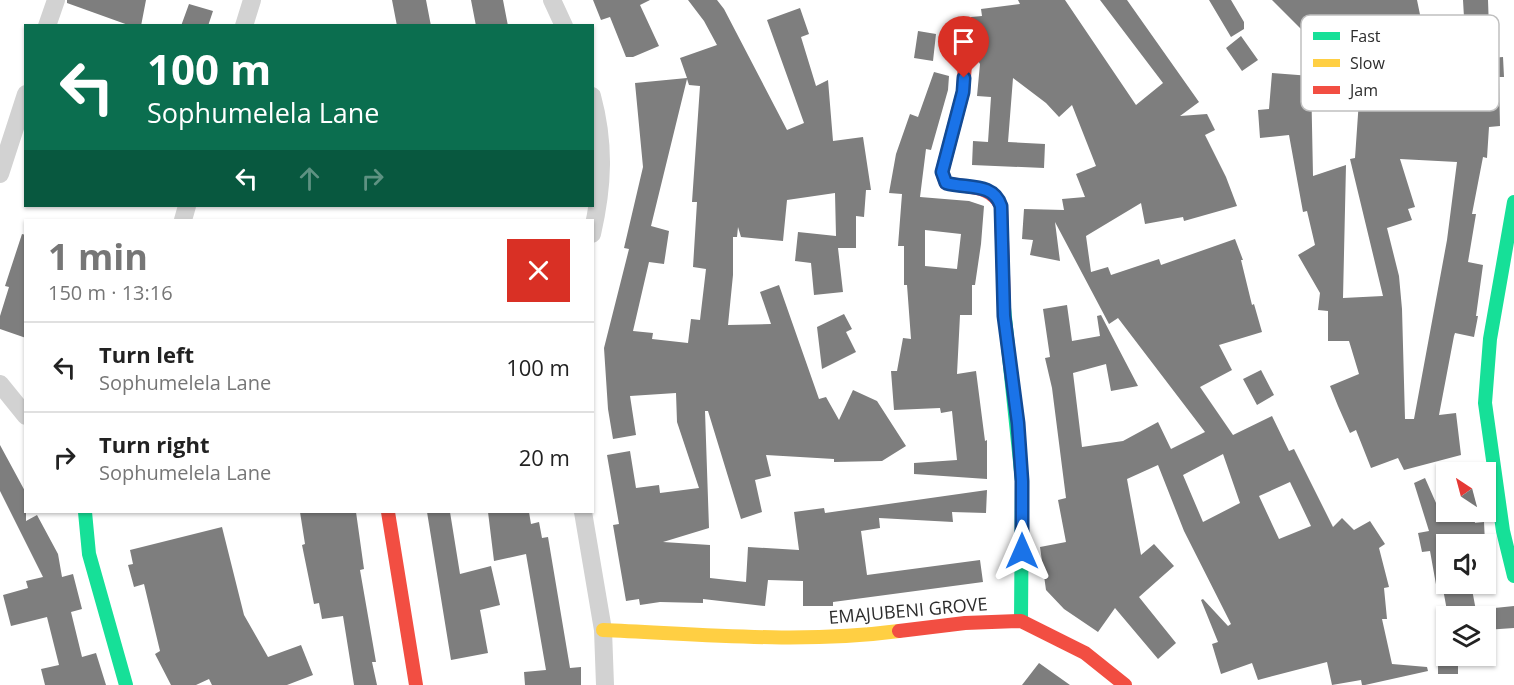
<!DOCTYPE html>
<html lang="en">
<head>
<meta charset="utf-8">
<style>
  :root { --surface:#fff; --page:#f2f2f2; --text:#222; --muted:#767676; --line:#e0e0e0; --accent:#767676 }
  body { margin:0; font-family:"Open Sans",sans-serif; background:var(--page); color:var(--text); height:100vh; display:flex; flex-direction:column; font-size:22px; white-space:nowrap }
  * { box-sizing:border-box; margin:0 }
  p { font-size:20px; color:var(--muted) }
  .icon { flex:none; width:33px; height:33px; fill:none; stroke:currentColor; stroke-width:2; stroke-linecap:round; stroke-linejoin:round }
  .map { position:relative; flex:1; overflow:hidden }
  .side { position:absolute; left:24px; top:219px; width:570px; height:294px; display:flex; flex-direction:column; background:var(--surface); border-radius:0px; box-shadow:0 2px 4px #0004 }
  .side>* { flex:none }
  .hud { position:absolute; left:24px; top:24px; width:570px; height:183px; border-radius:0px; box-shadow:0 2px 4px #0004; background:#0b6e4f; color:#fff; overflow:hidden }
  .needle { width:39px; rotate:324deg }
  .tools { position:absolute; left:1436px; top:462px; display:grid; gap:12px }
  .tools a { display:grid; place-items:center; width:60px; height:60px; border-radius:0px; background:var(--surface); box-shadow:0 2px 4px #0004; font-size:30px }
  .pin { position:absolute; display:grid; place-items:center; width:51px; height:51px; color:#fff; margin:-62px -26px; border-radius:50% 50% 50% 0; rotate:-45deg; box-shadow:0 0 6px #0007 }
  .pin .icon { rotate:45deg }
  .me { position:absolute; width:66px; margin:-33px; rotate:0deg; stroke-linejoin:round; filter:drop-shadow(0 0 4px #0008) }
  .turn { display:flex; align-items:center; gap:21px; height:126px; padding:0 24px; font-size:27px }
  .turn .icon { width:78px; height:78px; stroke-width:2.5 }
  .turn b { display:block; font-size:42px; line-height:51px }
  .lanes { display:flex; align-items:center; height:57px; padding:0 24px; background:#0003; justify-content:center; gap:30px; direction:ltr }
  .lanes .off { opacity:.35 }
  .round { display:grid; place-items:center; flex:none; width:63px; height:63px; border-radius:0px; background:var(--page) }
  .summary { display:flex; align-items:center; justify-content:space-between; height:102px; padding:0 24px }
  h1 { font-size:36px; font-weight:700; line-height:45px; color:var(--accent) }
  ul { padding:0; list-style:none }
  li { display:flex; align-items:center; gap:18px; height:90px; padding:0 24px; border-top:2px solid var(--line) }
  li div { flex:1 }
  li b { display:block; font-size:22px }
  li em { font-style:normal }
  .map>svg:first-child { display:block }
</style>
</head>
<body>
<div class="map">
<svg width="1514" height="685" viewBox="0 0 1514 685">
  <rect width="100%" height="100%" fill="#fff"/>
  <path fill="#7e7e7e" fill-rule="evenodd" d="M67,0H146L141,26H131L67,3Z
    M392,0H426L431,26H397Z
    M471,0H503L508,26H476Z
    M593,0H650L640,5L659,46L633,57H626L610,17L601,20Z
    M688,0H717L724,9L787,130L804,123L767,20L800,8L809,34L801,37L816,86L828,80L833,141L863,137L871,190H866L864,217L856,216V248H838L843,292L814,295L811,263L795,261L798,232L836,236L835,193L787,200L783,241L741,237L738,227L737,237H733V275L728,325L771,324L760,292L779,285L819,399L826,397L839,420L853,390L877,401L906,446L882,461L834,462V459L766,455L771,476L755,480L762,512L741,519L708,411H705L709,528L663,542L710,545V578L746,582L748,547L799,550L794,512L824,508L825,513L987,490L986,513L952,512L953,522L879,518L880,528L861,531L867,575L980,560L983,582L833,602V606H803V581L768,580L765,606L703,599V603L660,602L640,605L639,599L626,601L613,525L619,524L607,455L630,451L636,488L659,485L660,493L699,488L677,422L676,393L630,396L636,435L613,439L608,409L604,348L629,249L624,248L643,167L635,83L687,78L680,58L717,45L704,21ZM687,79L689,85L700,86L692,202H697L693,267L706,269L700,320L691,319L688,343L652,339L653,333L633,331L649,262L664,264L669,231L651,226Z
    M1018,0H1065L1136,105L1163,83L1100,0H1127L1199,102L1180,116L1207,114L1215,130L1205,135L1226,177L1237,206L1184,221L1183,217L1145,224L1141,203L1086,236L1091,272L1108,267L1111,275L1159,259L1161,265L1235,239L1243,260H1241L1252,305L1254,304L1262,332L1219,345L1232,370L1200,387L1233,435L1272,416L1289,451L1294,449L1333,527L1342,518L1354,530L1370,521L1385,544L1379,548L1389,587L1384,588L1387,619H1382L1392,664L1427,667L1428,671L1365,685H1362L1361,680L1332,685L1327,662L1258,680L1252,663L1221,674L1212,644L1218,642L1201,600L1203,599L1228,626L1231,624L1184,531L1158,465L1127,479L1141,555L1154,544L1174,566L1139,597L1176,643L1158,659L1115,608L1098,632L1064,609L1046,590L1040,547L1066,542L1058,500L1066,498L1052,388L1045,358L1050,357L1043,309L1067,305L1072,341L1100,336L1097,316L1101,315L1138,386L1111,391L1106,364L1073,373L1082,447L1123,441L1158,422L1171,449L1205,432L1118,318L1109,324L1055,222L1060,261L1030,255L1033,240L1022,239L1024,209L1064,210L1062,199L1085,197L1076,174L1096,166L1072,105L1059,117L1046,103L1013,78L1008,142L1045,144L1044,168L972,165L973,141L988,142L991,97L977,96L980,64L973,52L971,17L982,16L981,9L1020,4ZM1223,454L1240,503L1203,522L1183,475ZM1290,482L1311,526L1279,539L1259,496Z
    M1209,0H1231L1244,22V29L1231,37Z
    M1272,0H1417L1432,73L1429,107L1469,105L1463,0H1488L1490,58L1503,57L1504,77H1499L1500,126L1489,127L1487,158L1483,157L1472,214H1476L1468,262L1483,265L1476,316H1478L1474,337L1455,333L1454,336L1439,415L1456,413L1461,455L1404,470L1398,458L1371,468L1356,430L1350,433L1338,406L1330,386L1359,374L1349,341H1328V311L1318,310L1320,293L1298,255L1315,245L1307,211L1303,212L1289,135L1260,138L1258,110L1269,109L1272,73L1311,76L1313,176L1346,165L1343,298L1383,296L1350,159L1355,158L1359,100L1333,96L1316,32L1305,33ZM1400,159L1457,162L1447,240L1414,419H1405L1402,309L1399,276L1387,228L1412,220L1408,209L1415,207Z
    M189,4L213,11L208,26H181Z
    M918,31L936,34L933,61L914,58Z
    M1241,36L1258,60L1242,71L1226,48Z
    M934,72L949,76L948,90L931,150L926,149L920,197L969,201L984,206L981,244L975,285H972V315H960L957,374L976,371L985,441L987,440V479L914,474V463L957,460L952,411L941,413L940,408L894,410L891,371H897L903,338L911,339L907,285H904V246H898L902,194L889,193L896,154L910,114L918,117ZM925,230L961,234L957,269L925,266Z
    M22,234L26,235V338L0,329V316L9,287L5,286Z
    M844,314L852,329L846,332L856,352L822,369L817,327Z
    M1261,370L1274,395L1257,405L1243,379Z
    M0,445L26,493V521L37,515L58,554L62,577L73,574L82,609L71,612L82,657L96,653L106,685H45L41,669L59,665L47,617L11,626L3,595L28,588L26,581L43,577L0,491Z
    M1425,478L1440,512H1473L1475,523L1484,522L1485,543L1446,544V584H1471L1477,616H1448L1443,589L1437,590L1430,551L1422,552L1418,533L1429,531L1414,483Z
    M300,512H356L364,569L360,570L376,662H372L377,685H354L343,616L322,619L319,603L314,604L302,545L305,544Z
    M427,512H450L460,574L491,566L500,605L480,610L488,653L451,660Z
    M488,512H529L531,524L539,522L542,538L548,537L570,668L581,667V685H525L524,672L546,670L526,554L494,561Z
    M222,527L244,615L268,657L301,645L313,675L287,685H212L209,679L196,685H171L155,654L160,651L144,584L134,587L128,565L133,564L130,550Z
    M1514,606V628L1485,630V609Z
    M1438,656H1458V674H1438Z
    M1039,663L1070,685H1022Z"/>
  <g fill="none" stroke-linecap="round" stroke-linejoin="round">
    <path stroke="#d2d2d2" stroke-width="18" d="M552,0L564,26
      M47,26L56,0
      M244,26L252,0
      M592,96C605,144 603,186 592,234
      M0,174L26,94
      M183,220L187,206
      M0,384L26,416
      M583,512L603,630L605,685"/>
    <path stroke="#16e098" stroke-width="14" d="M1514,202L1490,339L1485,403L1503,531L1514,576
      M1004,308L1022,481L1021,621
      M85,512L89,554L126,685"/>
    <path stroke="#ffcf43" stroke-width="14" d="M603,630C701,634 801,644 899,631"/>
    <path stroke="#f24e42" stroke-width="14" d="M965,64L963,92L942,172L946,183C967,188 990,184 1001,206L1004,308
      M388,512L416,685
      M899,631L965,623L1021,621L1085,653L1125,685"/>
  </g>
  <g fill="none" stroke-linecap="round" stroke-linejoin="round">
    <g stroke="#114b97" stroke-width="15">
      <path id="route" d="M964,78L963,92L942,172L946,183C967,189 993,182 1001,206L1004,316L1018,423L1022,481V551"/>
    </g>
    <use href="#route" stroke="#1a73e8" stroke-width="10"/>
  </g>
  <g text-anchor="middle" stroke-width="6" stroke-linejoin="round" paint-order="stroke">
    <g font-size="18" fill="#2d2d2d" stroke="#fff">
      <text transform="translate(908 611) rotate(-5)" y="6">EMAJUBENI GROVE</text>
    </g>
  </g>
  <rect x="1301" y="15" width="198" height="96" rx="9" fill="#fff" stroke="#c0c0c0" stroke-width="1.5"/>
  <rect x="1313" y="32" width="27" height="8" fill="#16e098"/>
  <rect x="1313" y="59" width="27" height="8" fill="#ffcf43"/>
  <rect x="1313" y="86" width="27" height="8" fill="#f24e42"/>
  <g font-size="16" fill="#2d2d2d">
    <text x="1350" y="42">Fast</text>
    <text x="1350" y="69">Slow</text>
    <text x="1350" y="96">Jam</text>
  </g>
</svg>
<div class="tools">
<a><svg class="needle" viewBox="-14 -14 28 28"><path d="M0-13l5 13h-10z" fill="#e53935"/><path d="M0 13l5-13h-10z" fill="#767676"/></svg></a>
<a><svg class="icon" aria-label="sound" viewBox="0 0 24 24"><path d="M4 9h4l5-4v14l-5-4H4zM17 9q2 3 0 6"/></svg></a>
<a><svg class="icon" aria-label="layers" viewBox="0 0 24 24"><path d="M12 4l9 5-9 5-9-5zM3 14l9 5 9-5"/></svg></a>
</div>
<div class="pin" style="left:964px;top:78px;background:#d93025"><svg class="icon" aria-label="arrive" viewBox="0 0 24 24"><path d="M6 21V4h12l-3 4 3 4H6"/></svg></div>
<svg class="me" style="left:1022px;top:551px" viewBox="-20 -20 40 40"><path d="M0-17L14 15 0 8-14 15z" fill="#1a73e8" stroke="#fff" stroke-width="4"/></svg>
<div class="hud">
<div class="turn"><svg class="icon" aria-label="left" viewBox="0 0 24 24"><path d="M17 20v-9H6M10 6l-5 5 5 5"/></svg><div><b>100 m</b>Sophumelela Lane</div></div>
<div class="lanes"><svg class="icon" aria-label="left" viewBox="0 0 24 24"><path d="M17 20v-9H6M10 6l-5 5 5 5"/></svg><svg class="icon off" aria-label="ahead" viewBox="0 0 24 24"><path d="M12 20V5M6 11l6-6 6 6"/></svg><svg class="icon off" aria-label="right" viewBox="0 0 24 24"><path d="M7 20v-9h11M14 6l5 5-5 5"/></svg></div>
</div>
<section class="side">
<div class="summary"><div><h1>1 min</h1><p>150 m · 13:16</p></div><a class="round" style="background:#d93025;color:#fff"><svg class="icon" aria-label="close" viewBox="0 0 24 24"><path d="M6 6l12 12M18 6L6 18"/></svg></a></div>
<ul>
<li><svg class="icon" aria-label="left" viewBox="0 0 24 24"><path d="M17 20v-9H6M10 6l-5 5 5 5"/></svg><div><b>Turn left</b><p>Sophumelela Lane</p></div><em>100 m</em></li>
<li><svg class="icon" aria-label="right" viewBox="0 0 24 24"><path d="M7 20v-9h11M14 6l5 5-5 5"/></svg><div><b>Turn right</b><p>Sophumelela Lane</p></div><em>20 m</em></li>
</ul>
</section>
</div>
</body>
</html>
